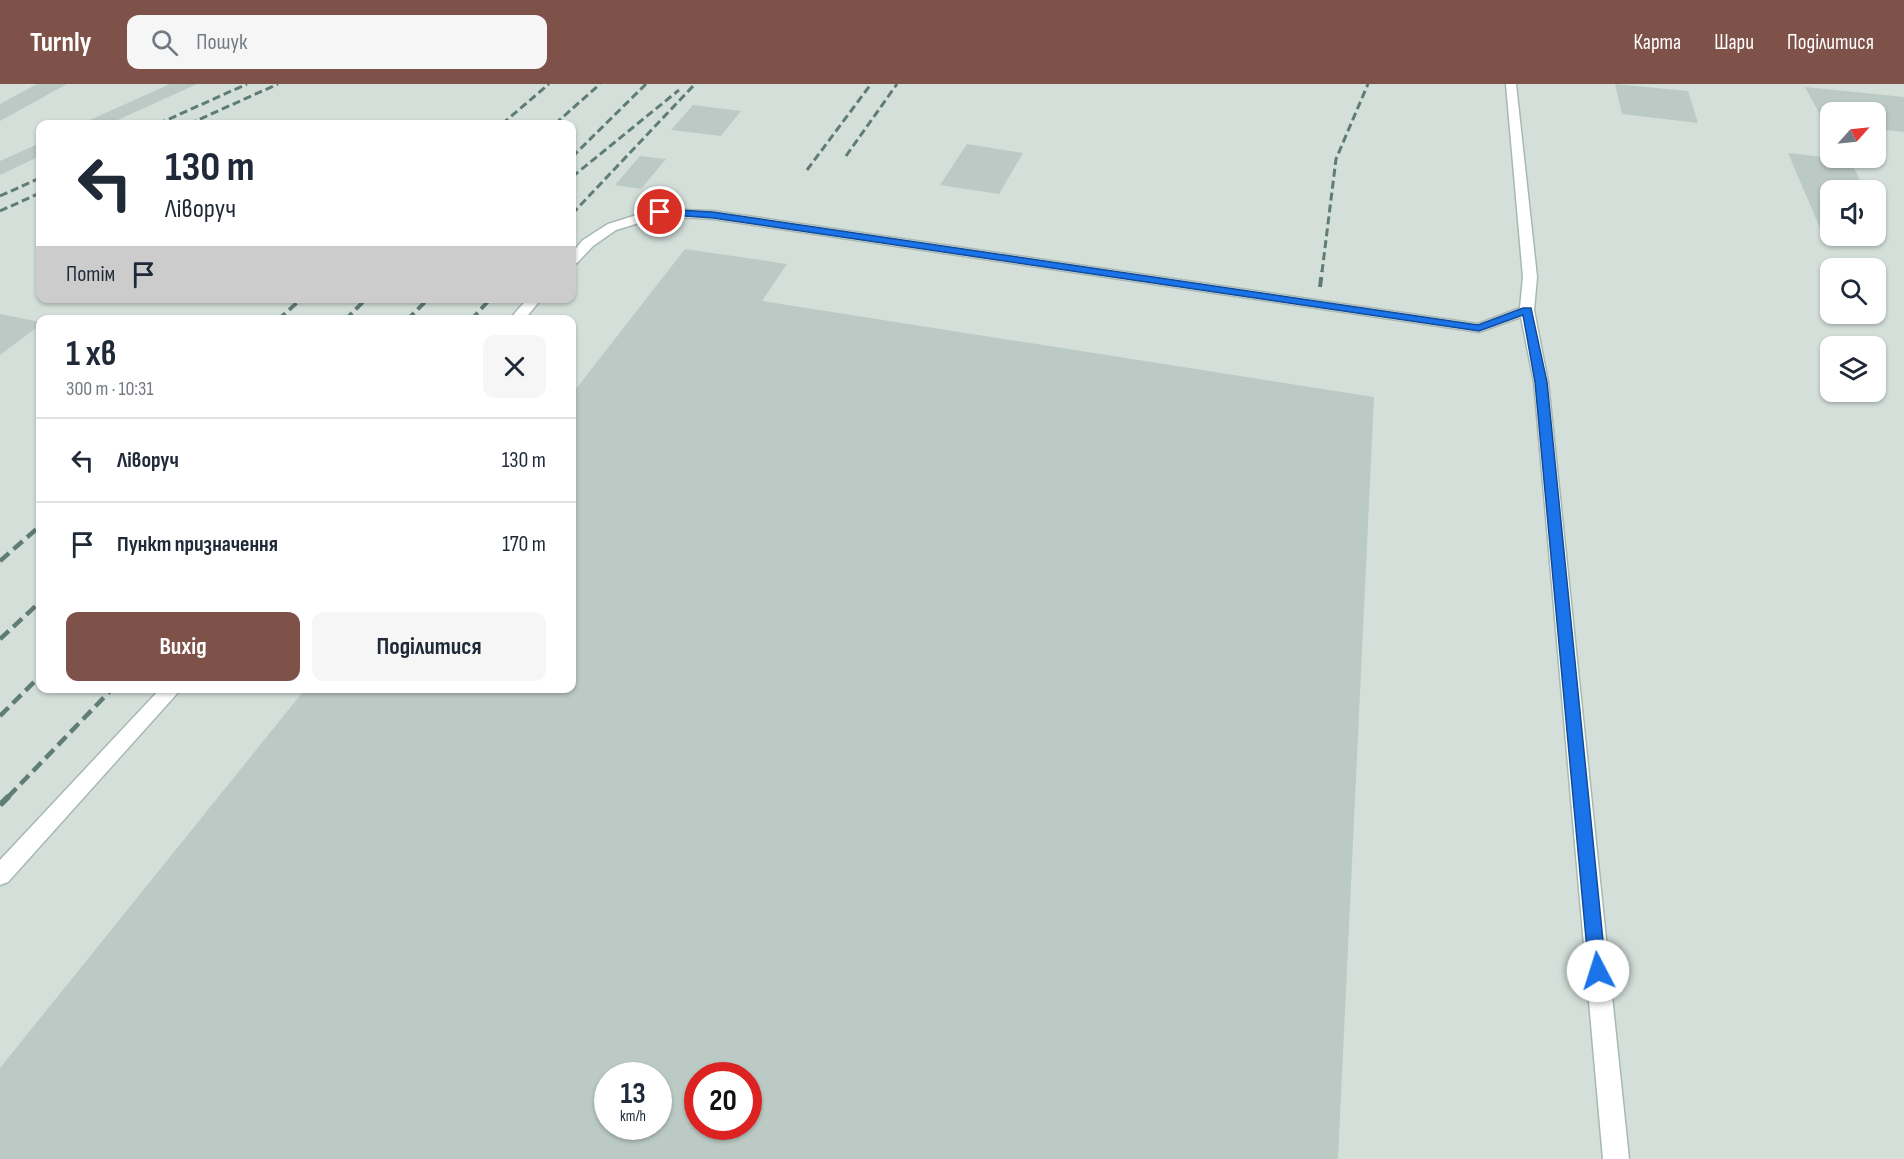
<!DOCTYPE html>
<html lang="uk">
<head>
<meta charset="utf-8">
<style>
  :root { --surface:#fff; --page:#f6f6f7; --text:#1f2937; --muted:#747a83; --line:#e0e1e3; --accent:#7f5249 }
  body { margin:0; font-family:"Sofia Sans Condensed",sans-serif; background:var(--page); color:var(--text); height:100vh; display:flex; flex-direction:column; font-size:22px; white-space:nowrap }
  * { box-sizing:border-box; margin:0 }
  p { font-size:20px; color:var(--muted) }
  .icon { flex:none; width:33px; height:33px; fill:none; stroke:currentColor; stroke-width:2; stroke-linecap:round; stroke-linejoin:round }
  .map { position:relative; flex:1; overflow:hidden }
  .panel { position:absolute; left:36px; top:231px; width:540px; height:378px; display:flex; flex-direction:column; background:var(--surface); border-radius:12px; box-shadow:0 2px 4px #0004 }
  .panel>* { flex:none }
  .banner { position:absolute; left:36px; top:36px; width:540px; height:183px; border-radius:12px; box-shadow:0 2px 4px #0004; background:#fff; color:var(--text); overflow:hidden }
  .needle { width:39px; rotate:63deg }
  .buttons { position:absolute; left:1820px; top:18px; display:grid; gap:12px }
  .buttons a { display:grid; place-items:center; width:66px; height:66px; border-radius:12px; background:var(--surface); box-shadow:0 2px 4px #0004; font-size:30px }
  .speed { position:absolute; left:594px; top:978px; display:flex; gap:12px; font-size:30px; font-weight:700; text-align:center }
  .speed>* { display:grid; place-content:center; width:78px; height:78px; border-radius:50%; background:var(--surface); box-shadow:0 2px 4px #0004; line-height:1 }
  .speed small { font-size:15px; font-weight:400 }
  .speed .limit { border:9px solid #d22; background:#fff; color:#111 }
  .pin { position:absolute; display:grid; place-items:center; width:51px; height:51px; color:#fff; margin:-26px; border:3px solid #fff; border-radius:50%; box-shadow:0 2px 6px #0007 }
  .me { position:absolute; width:66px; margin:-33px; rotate:355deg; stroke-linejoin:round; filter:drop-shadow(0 0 4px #0008) }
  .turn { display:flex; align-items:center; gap:21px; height:126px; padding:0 30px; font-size:27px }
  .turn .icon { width:78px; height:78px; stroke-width:2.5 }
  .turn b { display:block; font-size:42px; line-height:51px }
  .then { display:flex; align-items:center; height:57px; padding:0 30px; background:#0003; gap:12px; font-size:22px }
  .round { display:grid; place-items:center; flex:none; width:63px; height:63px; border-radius:12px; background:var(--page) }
  .overview { display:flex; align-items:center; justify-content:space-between; height:102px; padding:0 30px }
  h1 { font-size:36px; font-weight:700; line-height:45px }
  .cta { display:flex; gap:12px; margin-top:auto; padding:12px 30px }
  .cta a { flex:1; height:69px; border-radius:12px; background:var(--accent); color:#fff; font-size:24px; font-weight:700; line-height:69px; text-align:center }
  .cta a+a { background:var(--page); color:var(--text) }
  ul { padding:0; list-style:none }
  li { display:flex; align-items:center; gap:18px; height:84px; padding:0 30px; border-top:2px solid var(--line) }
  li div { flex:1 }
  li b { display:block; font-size:22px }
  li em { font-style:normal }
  header { display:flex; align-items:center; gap:36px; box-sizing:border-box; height:84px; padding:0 30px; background:var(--accent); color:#fff }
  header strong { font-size:28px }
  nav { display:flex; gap:33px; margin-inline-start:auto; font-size:21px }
  .search { width:420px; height:54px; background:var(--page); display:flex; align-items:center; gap:15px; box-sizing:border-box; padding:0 21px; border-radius:12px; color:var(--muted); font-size:22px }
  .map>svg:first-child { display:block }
</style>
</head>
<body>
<header>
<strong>Turnly</strong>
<div class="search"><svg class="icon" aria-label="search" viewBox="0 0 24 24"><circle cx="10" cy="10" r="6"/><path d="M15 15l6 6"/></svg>Пошук</div>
<nav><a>Карта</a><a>Шари</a><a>Поділитися</a></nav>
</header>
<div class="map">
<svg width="1904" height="1075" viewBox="0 0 1904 1075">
  <rect width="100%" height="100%" fill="#e6efeb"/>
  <path fill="#d4dfda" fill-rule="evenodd" d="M0,0H1904V1075H0ZM1830,28H1875V74H1830ZM40,40H572V214H40ZM1830,106H1875V152H1830ZM1830,184H1875V230H1830ZM40,236H572V604H40ZM1830,262H1875V308H1830ZM608,992H658V1042H608ZM698,992H748V1042H698Z"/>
  <path fill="#bbcac4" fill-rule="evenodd" d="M37,0H67L0,37V20Z
    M170,0H197L109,40H81Z
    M1615,0L1688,7L1698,39L1622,30Z
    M1805,3L1904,13V48L1875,45V28H1830V41L1825,40Z
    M693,21L741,27L721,52L671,46Z
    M40,59V72L0,91V77Z
    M967,60L1023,69L999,110L940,101Z
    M1788,69L1850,76L1865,106H1830V145L1820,144Z
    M640,72L666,75L641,105L615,101Z
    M1875,128L1887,153L1875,151Z
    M685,165L787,180L762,217L1374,313L1338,1075H0V984L306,604H572V310ZM608,992H658V1042H608ZM698,992H748V1042H698Z
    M0,230L40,238V241L0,271Z"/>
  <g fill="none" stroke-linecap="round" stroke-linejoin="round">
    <g stroke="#a8b8b2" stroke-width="3">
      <path id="minor" d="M1506,0H1516L1537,193L1534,226L1548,298L1629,1075H1603L1534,298L1521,233L1479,248L713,135L661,132L616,146L593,162L577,179L572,180V169L583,156L608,140L656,125L713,127L1478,240L1520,224L1523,193Z
        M528,214H542L524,236H509Z
        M161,604H182L8,798L0,801V776Z"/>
    </g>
    <use href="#minor" fill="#fff" fill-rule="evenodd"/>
    <path stroke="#5f7d75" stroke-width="3" stroke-dasharray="8 4" stroke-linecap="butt" d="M158,40L247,0
      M189,40L278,0
      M502,40L549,0
      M555,40L600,0
      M846,72L897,0
      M572,73L646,0
      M807,86L871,0
      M572,93L679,6
      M0,112L40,94
      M0,127L40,109
      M572,130L695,0
      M1322,188L1336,75L1368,0"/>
    <path stroke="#5f7d75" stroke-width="4" stroke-dasharray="10 5" stroke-linecap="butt" d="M1320,203L1322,187
      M278,236L302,214
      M345,236L367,214
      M407,236L429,214
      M471,236L491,214"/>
    <path stroke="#5f7d75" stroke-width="4.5" stroke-dasharray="12 6" stroke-linecap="butt" d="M0,477L40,442
      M0,555L40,518
      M0,632L40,592
      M8,713L113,604"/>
    <path stroke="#5f7d75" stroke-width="6" stroke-dasharray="15 8" stroke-linecap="butt" d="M0,721L9,712"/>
  </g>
  <path fill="#1a73e8" stroke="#114b97" stroke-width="1.5" d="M660,125L713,128L1478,241L1523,224H1531L1547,298L1606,887L1604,893L1598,895L1591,893L1589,887L1535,298L1523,231L1479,247L713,134L656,130V126Z"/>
</svg>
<div class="buttons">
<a><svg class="needle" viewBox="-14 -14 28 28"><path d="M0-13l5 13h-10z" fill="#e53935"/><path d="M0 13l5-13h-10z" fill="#747a83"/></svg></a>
<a><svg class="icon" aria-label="sound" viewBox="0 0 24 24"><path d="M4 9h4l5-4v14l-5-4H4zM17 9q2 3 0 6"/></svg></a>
<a><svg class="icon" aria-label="search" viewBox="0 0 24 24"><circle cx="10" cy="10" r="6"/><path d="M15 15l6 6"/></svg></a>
<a><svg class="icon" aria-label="layers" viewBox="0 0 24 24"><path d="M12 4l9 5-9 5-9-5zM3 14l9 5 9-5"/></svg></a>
</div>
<div class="speed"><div>13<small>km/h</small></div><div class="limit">20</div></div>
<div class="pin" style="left:660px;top:128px;background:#d93025"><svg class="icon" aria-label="arrive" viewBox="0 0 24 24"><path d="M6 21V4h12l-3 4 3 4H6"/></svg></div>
<svg class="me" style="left:1598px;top:887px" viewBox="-20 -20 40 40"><circle r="19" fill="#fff"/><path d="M0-13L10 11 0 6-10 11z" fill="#1a73e8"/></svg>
<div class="banner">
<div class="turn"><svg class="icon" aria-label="left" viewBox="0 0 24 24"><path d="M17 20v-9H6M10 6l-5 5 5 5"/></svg><div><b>130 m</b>Ліворуч</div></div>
<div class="then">Потім<svg class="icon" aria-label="arrive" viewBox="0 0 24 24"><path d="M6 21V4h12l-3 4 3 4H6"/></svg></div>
</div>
<section class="panel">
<div class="overview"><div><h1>1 хв</h1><p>300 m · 10:31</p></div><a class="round"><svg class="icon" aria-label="close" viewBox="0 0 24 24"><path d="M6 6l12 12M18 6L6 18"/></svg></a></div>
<ul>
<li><svg class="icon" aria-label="left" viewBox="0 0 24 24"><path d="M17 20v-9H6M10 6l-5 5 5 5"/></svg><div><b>Ліворуч</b></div><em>130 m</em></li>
<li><svg class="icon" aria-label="arrive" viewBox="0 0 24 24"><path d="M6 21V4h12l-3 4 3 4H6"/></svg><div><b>Пункт призначення</b></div><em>170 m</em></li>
</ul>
<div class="cta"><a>Вихід</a><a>Поділитися</a></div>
</section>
</div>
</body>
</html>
